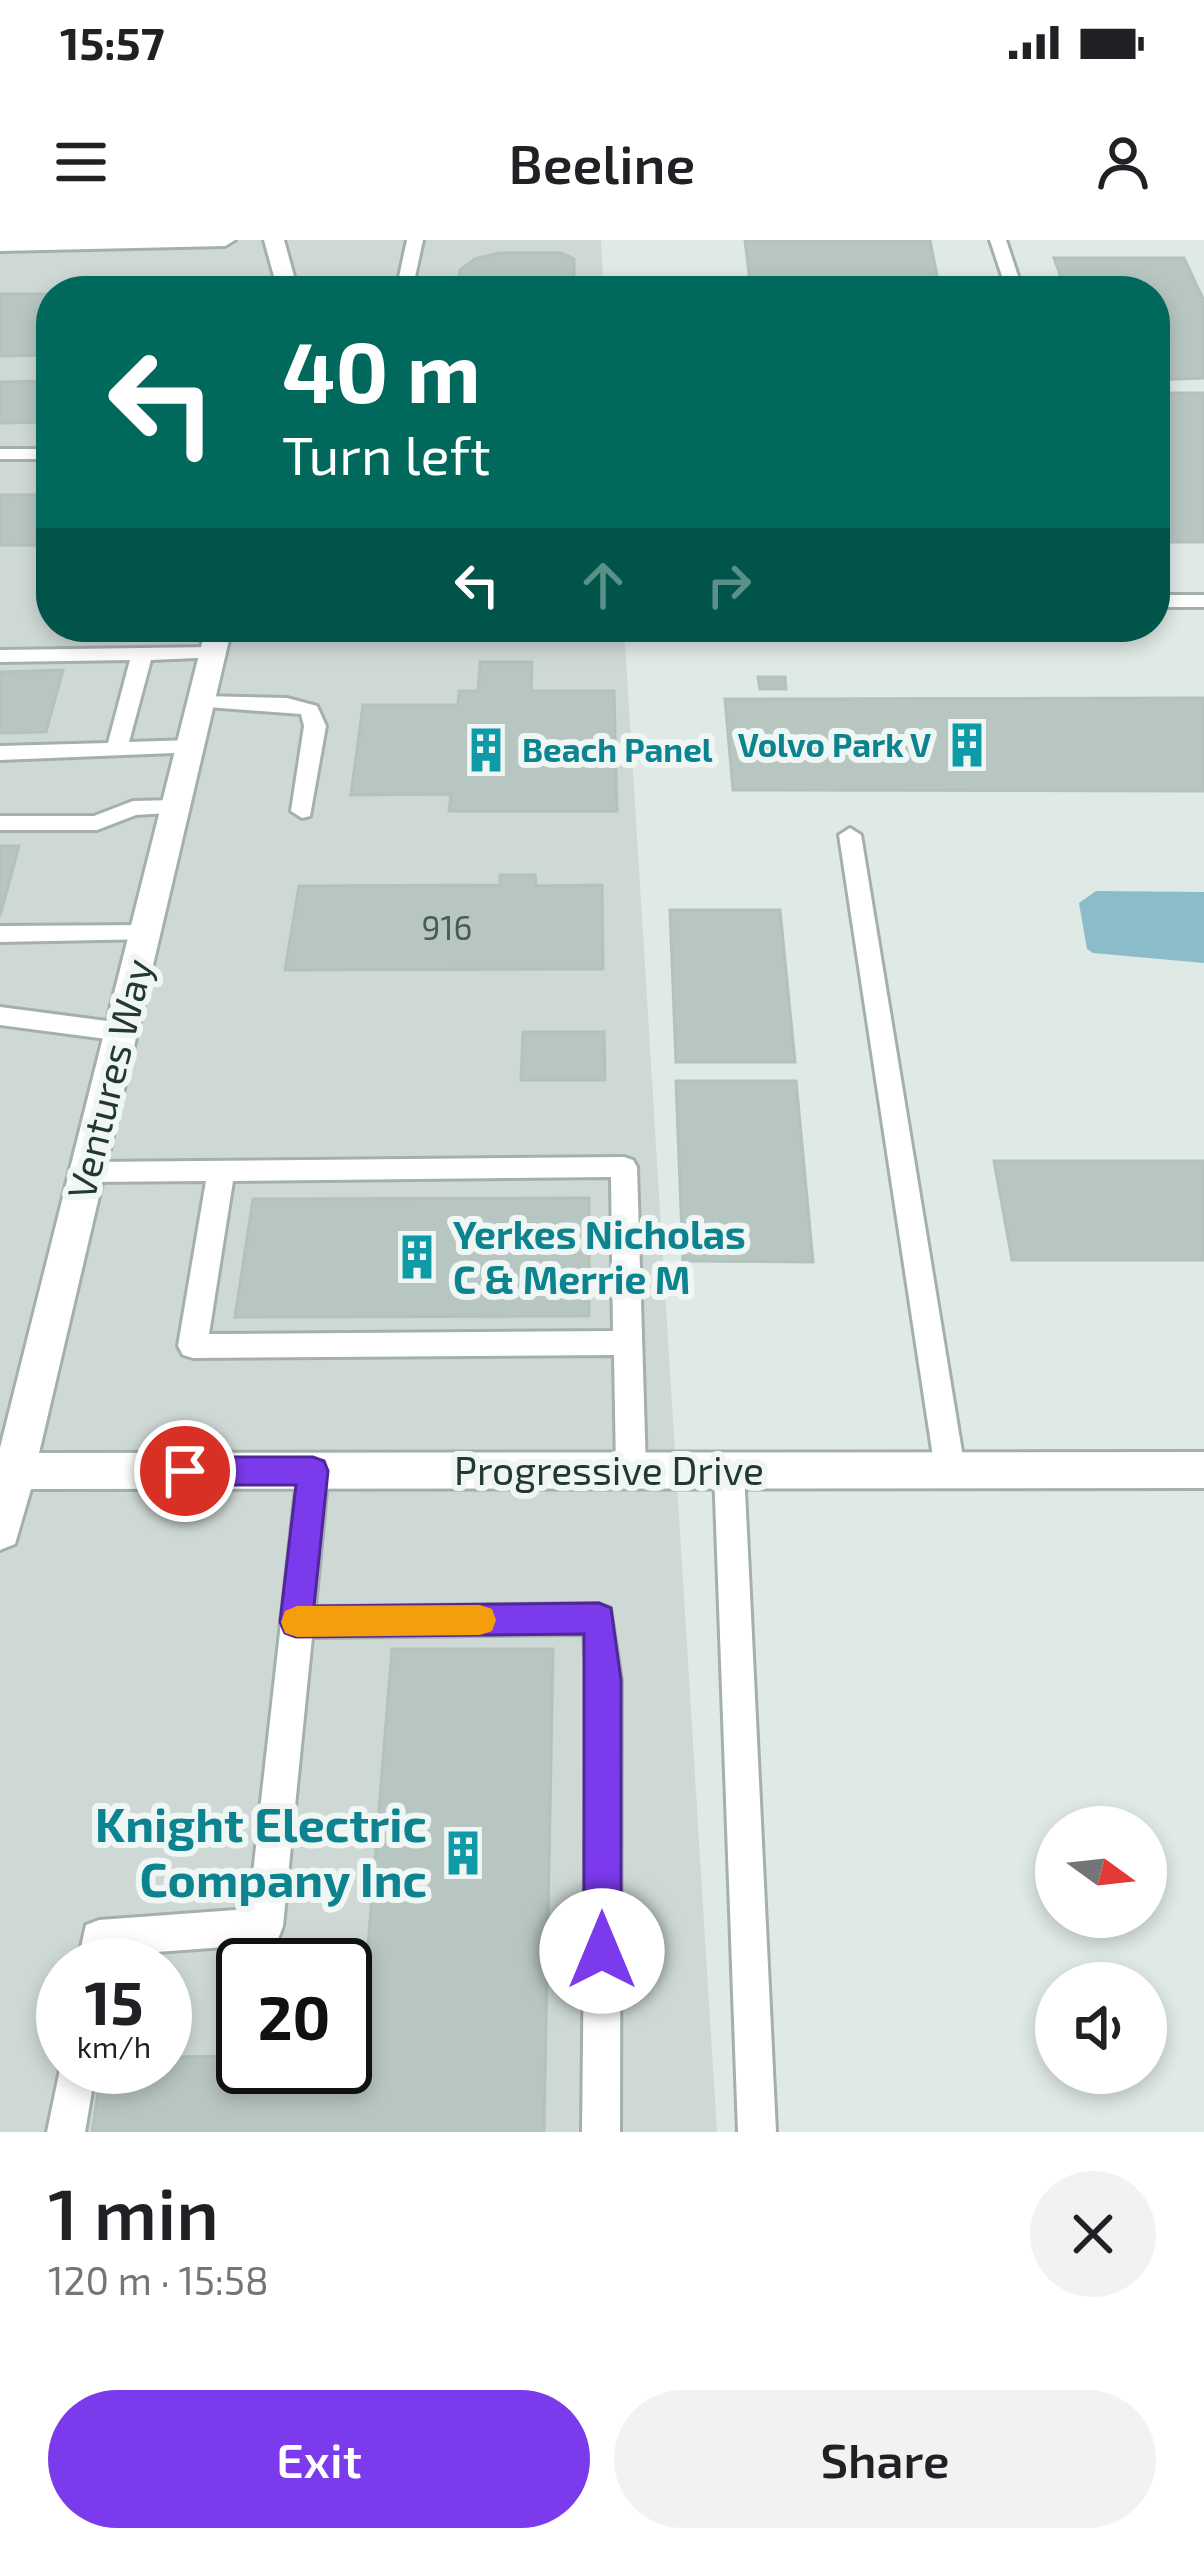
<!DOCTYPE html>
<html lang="en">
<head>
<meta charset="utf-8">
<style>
  :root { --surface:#fff; --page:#f2f2f2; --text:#202124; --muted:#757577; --accent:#7c3aed }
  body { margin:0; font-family:"Exo 2",sans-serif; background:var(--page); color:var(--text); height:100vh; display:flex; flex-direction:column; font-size:45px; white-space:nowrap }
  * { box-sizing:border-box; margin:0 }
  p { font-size:39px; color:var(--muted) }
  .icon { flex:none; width:66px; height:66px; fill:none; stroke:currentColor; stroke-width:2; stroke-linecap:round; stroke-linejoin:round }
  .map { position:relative; height:1892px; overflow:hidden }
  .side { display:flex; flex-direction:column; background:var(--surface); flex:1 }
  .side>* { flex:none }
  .banner { position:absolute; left:36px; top:36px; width:1134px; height:366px; border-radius:48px; box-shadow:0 6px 18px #0003; background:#00695c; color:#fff; overflow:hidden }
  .needle { width:78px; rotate:105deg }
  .tools { position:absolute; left:1035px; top:1566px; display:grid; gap:24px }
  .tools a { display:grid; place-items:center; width:132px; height:132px; border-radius:50%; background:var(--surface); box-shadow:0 6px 18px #0003; font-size:60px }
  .speed { position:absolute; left:36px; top:1698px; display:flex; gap:24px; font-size:60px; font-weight:700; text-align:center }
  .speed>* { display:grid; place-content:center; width:156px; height:156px; border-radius:50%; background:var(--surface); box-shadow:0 6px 18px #0003; line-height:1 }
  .speed small { font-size:30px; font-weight:400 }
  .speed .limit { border:6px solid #111; border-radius:18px; background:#fff; color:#111 }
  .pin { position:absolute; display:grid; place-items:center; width:102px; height:102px; color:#fff; margin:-51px; border:6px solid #fff; border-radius:50%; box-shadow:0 3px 12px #0007 }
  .me { position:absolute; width:132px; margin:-66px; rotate:0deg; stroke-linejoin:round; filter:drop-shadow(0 0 9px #0008) }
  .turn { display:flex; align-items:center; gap:42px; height:252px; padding:0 48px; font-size:54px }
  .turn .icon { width:156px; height:156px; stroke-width:2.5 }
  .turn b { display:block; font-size:84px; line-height:102px }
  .lanes { display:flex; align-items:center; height:114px; padding:0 48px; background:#0003; justify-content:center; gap:60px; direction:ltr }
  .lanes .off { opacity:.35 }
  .round { display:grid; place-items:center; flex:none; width:126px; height:126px; border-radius:63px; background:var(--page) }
  .summary { display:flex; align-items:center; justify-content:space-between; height:204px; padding:0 48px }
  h1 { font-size:72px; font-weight:600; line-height:90px }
  .primary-button { display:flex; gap:24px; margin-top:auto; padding:24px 48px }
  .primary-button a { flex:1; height:138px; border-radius:72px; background:var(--accent); color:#fff; font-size:48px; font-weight:600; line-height:138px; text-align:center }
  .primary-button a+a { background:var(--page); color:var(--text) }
  .status { display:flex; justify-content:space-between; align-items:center; height:84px; padding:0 60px; background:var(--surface); direction:ltr }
  .status svg { height:33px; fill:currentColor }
  header { display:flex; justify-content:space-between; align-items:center; height:156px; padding:0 48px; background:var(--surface); font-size:54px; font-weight:600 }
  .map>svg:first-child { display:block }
</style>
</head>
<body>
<div class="status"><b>15:57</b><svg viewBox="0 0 49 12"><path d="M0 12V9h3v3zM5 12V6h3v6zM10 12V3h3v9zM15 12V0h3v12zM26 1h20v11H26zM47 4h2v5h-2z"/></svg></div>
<header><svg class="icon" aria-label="menu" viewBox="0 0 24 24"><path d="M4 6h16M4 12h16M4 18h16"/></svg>Beeline<svg class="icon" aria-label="person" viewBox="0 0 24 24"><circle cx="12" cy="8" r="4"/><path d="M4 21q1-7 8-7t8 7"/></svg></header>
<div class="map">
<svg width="1204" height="1892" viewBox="0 0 1204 1892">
  <rect width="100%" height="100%" fill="#dfe9e5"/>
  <path fill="#ced9d5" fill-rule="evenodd" d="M0,0H601L604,51H51V387H624L717,1892H0ZM63,1725H165V1827H63ZM243,1725H345V1827H243Z"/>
  <path fill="#8cbcca" d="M1096,651L1204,652V723L1093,713L1087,709L1079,663Z"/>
  <path fill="#b8c6c2" stroke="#b3c2bd" stroke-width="3" d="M745,0H930L938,41H926L929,51H751Z
    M499,13H561L574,19V51H471L459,41L460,30L475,19Z
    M1054,18H1184L1204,61V138L1155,140V51H1066Z
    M0,54H51V115L0,116Z
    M51,141V182L0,183V142Z
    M1155,153H1204V302H1169L1155,267Z
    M0,255H51V305H0Z
    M480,422H532L531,451H614L617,571H449L451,554L351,555L363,465H458L459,451H478Z
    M63,430L46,492L0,493V432Z
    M758,437H785L786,449H760Z
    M1204,458V551L733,550L725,459Z
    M0,606H19L0,676Z
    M500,635H535L536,646L602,645L603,729L285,730L299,646L500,645Z
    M670,670H780L795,822H676Z
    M523,792H604L605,840H521Z
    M676,841H796L813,1022L683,1021Z
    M994,921H1204V1020H1012Z
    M589,958V1076L235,1077L253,959Z
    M392,1409H553L544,1892H92L102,1827H165V1817L243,1816V1827H345V1816H359Z"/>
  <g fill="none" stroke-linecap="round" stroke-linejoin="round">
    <g stroke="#a3b0ac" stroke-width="6">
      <path id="service" d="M407,0H423L412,51H396Z
        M990,0H1006L1023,51H1007Z
        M0,209H51V219H0Z
        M1155,355H1204V367H1155Z
        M213,407L220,409V417L151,420L129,502L191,500L202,507L199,512L0,520V506L108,503L130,420L0,422V410Z
        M201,456L287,458L317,466L326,486L310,576L302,578L291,571L304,486L301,474L194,466L191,462Z
        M176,560L187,567L184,572L136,575L97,590H0V576H94L133,561Z
        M850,588L861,595L965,1230L961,1240L950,1243L939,1240L935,1230L839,595Z
        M145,685L157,693L153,699L0,702V686Z
        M0,767L122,783L135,792L122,801L0,785Z
        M624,917L633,920L637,927L646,1230L642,1240L631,1243L620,1240L616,1230L614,1115L193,1118L183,1115L178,1106L206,941L87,942L78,939L74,932L78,925L87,922ZM611,937L613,1091L209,1094L233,941Z
        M729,1217L740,1220L744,1230L776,1892H738L714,1230L718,1220Z
        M313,1218L324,1221L328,1231L315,1367L599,1364L610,1368L621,1440L620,1892H582L587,1440L584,1394L312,1397L283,1686L278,1699L265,1704L115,1715L113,1725H77L86,1685L99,1680L249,1669L298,1231L302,1221Z
        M63,1815V1827H96L85,1892H47Z"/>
    </g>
    <g stroke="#a3b0ac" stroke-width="6">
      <path id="minor" d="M264,0H284L298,51H278Z
        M206,387H232L39,1213L1204,1212V1248L31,1249L15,1304L0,1310V1208Z"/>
    </g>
    <g stroke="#a3b0ac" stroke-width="6">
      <path id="tertiary" d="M0,0H235L225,6L0,11Z"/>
    </g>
    <use href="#service" fill="#fff" fill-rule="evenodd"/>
    <use href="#minor" fill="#fff" fill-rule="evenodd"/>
    <use href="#tertiary" fill="#fff" fill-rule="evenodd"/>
  </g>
  <path fill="#7c3aed" stroke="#51269a" stroke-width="3" d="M185,1217H313L324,1221L328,1231L314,1366L599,1363L611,1368L621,1440V1711L615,1724L602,1730L589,1724L584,1711V1394L296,1397L285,1393L280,1382L296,1245H185L174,1241L169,1231L174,1221Z"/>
  <path fill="#f59e0b" d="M480,1365L492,1369L496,1380L492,1391L480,1395L297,1397L285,1393L281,1382L285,1371L297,1366Z"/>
  <defs>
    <g id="building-bare" transform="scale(3.6)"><path d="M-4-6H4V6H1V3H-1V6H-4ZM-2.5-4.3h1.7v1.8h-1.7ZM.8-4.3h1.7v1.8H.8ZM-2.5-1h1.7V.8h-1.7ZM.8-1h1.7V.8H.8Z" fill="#0f9aa8" stroke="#eff6f3" stroke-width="2.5" paint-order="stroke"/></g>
  </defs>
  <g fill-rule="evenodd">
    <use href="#building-bare" x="967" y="505"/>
    <use href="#building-bare" x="486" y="510"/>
    <use href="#building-bare" x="417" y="1017"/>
    <use href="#building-bare" x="463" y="1613"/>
  </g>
  <g text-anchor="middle" stroke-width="12" stroke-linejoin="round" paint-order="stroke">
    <g font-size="33" font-weight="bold" fill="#0d838f" stroke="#eff6f3" text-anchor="end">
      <text x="931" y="517">Volvo Park V</text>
      <text x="522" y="522" text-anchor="start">Beach Panel</text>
    </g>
    <g font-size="33" fill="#485c57">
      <text x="447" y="700">916</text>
    </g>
    <g font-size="39" fill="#223833" stroke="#eff6f3">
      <text transform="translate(110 839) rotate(-76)" y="14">Ventures Way</text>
      <text x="609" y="1245">Progressive Drive</text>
    </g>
    <g font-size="39" font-weight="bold" fill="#0d838f" stroke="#eff6f3" text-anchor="start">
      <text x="453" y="1009">Yerkes Nicholas<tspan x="453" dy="45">C &amp; Merrie M</tspan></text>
    </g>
    <g font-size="48" font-weight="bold" fill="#0d838f" stroke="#eff6f3" text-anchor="end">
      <text x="427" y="1602">Knight Electric<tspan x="427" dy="55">Company Inc</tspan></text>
    </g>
  </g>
</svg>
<div class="tools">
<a><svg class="needle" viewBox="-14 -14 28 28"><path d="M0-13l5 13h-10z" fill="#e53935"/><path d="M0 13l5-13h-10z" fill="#757577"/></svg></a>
<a><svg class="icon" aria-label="sound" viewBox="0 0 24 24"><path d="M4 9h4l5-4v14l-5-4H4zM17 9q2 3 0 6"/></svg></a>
</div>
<div class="speed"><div>15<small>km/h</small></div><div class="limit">20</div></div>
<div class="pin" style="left:185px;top:1231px;background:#d93025"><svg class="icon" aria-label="arrive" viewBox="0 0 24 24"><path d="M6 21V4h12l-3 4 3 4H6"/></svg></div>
<svg class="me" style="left:602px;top:1711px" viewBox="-20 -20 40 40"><circle r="19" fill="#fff"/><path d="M0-13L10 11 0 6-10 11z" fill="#7c3aed"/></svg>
<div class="banner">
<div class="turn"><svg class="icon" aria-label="left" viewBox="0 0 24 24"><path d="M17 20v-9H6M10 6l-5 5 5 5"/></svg><div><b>40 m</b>Turn left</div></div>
<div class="lanes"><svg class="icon" aria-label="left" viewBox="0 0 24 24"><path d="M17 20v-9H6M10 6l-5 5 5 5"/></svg><svg class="icon off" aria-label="ahead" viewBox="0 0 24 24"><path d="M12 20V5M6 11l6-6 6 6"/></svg><svg class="icon off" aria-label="right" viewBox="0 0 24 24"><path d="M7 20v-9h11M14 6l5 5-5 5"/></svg></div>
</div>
</div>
<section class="side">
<div class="summary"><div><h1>1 min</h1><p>120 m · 15:58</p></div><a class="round"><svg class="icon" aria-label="close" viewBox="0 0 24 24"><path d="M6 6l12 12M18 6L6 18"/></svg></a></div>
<div class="primary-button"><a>Exit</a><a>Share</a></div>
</section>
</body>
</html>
